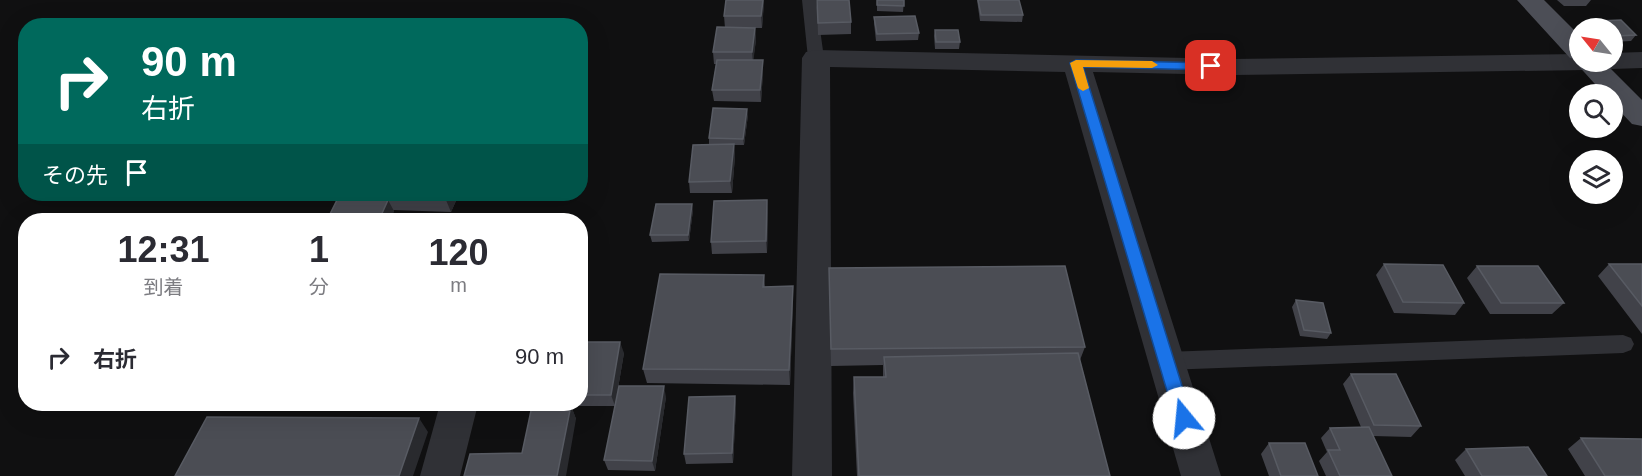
<!DOCTYPE html>
<html lang="ja">
<head>
<meta charset="utf-8">
<style>
  :root { --surface:#fff; --page:#f7f7f7; --text:#2b2b33; --muted:#7c7c81 }
  body { margin:0; font-family:Helvetica,"Noto Sans JP",sans-serif; background:var(--page); color:var(--text); height:100vh; display:flex; flex-direction:column; font-size:22px; white-space:nowrap }
  * { box-sizing:border-box; margin:0 }
  p { font-size:20px; color:var(--muted) }
  .icon { flex:none; width:33px; height:33px; fill:none; stroke:currentColor; stroke-width:2; stroke-linecap:round; stroke-linejoin:round }
  .map { position:relative; flex:1; overflow:hidden }
  .drawer { position:absolute; left:18px; top:213px; width:570px; height:198px; display:flex; flex-direction:column; background:var(--surface); border-radius:24px; box-shadow:0 6px 24px #0002 }
  .drawer>* { flex:none }
  .hud { position:absolute; left:18px; top:18px; width:570px; height:183px; border-radius:24px; box-shadow:0 6px 24px #0002; background:#00695c; color:#fff; overflow:hidden }
  .needle { width:39px; rotate:300deg }
  .tools { position:absolute; left:1569px; top:18px; display:grid; gap:12px }
  .tools a { display:grid; place-items:center; width:54px; height:54px; border-radius:50%; background:var(--surface); box-shadow:0 6px 24px #0002; font-size:30px }
  .pin { position:absolute; display:grid; place-items:center; width:51px; height:51px; color:#fff; margin:-26px; border-radius:12px; box-shadow:0 3px 9px #0006 }
  .me { position:absolute; width:66px; margin:-33px; rotate:343deg; stroke-linejoin:round; filter:drop-shadow(0 0 4px #0008) }
  .turn { display:flex; align-items:center; gap:21px; height:126px; padding:0 24px; font-size:27px }
  .turn .icon { width:78px; height:78px; stroke-width:2.5 }
  .turn b { display:block; font-size:42px; line-height:51px }
  .then { display:flex; align-items:center; height:57px; padding:0 24px; background:#0003; gap:12px; font-size:22px }
  .eta { display:flex; justify-content:space-evenly; align-items:center; height:102px; text-align:center }
  .eta b { font-size:36px; font-weight:800; line-height:42px }
  ul { padding:0; list-style:none }
  li { display:flex; align-items:center; gap:18px; height:84px; padding:0 24px }
  li div { flex:1 }
  li b { display:block; font-size:22px }
  li em { font-style:normal }
  .map>svg:first-child { display:block }
</style>
</head>
<body>
<div class="map">
<svg width="1642" height="476" viewBox="0 0 1642 476">
  <rect width="100%" height="100%" fill="#101011"/>
  <g fill="none" stroke-linecap="round" stroke-linejoin="round">
    <path fill="#303136" fill-rule="evenodd" d="M802,0H816L824,58L822,61L816,63L808,58Z
      M1623,335L1631,338L1634,344L1631,350L1623,353L1166,370L1158,367L1155,361L1158,355L1166,352Z"/>
    <path fill="#303136" fill-rule="evenodd" d="M816,50L1234,59L1580,54V62H1600L1596,68L1586,70L1234,75L1093,72L1221,476H1181L1065,72L830,67L832,476H792L802,58L806,52Z
      M440,404H478L460,476H420Z"/>
    <path fill="#303136" fill-rule="evenodd" d="M1642,52V68L1612,69L1602,67L1599,62H1612V53Z"/>
    <path fill="#4c4e56" fill-rule="evenodd" d="M1517,0H1544L1580,36V62H1604L1642,100V126L1632,124L1612,103V94H1604L1575,62L1577,59L1570,58Z"/>
  </g>
  <path fill="#414249" d="M726,0H764L762,28H725L724,16Z
    M817,0L851,22V34L818,35Z
    M877,0H904L903,12L877,11Z
    M977,0H1019L1023,15L1022,22L980,21Z
    M1557,0H1591L1586,6H1564Z
    M874,17L919,33L918,40L876,41L874,23Z
    M1600,21L1636,35L1631,41L1612,42V28H1596L1595,27Z
    M755,28L756,40L753,60H763V72L761,102L714,101L712,90L716,64H714L713,52Z
    M935,30L960,42L959,49H935L934,36Z
    M748,115L744,145H734L735,156L732,193H690L689,182L709,144V138Z
    M375,194H459L451,212L393,210L394,211L390,220H327L374,200L373,198Z
    M693,210L689,241L652,242L650,235Z
    M768,212L767,253L712,254L711,242Z
    M1384,264L1464,303L1455,315L1394,313L1376,275Z
    M1609,264H1642V334L1598,276Z
    M1477,266L1564,303L1552,314H1490L1467,278Z
    M829,268L1085,347L1080,360L1110,476H857L853,393L854,377H883V365L831,366Z
    M764,275L765,287L793,286V301L790,385L647,383L643,369Z
    M1296,300L1331,333L1327,339L1300,336L1292,307Z
    M580,342L624,353L615,406H571L576,419L522,453L532,407H510L508,404H580Z
    M1351,374L1421,426L1411,437L1373,436L1392,476H1326L1319,461L1327,452L1321,438L1330,428L1361,427L1343,384Z
    M735,396L736,407L733,463L686,464L684,454Z
    M666,397L655,471L608,470L604,460Z
    M1581,438L1642,476H1585L1568,449Z
    M1269,443L1318,476H1269L1261,454Z
    M1466,449L1547,476H1465L1455,460Z"/>
  <path fill="#292a2e" d="M763,0H764V5L762,28L761,16Z
    M755,28L756,40L753,64L752,52Z
    M763,60V72L761,102L760,90Z
    M747,109L748,115L744,145L743,139Z
    M734,144L735,156L732,193L730,181Z
    M448,194H459L451,212L446,200Z
    M388,200L394,211L390,220H379Z
    M767,200L768,212L767,253L766,241Z
    M692,204L693,210L689,241L688,235Z
    M793,286V301L790,385L789,370Z
    M620,342L624,353L615,406L611,395Z
    M664,386L666,397L655,471L652,461Z
    M735,396L736,407L733,463L732,453Z
    M571,405L576,419L566,476H557Z
    M419,418L428,432L413,476H399Z"/>
  <path fill="#4b4d54" stroke="#585b63" stroke-width="1.5" d="M726,0H763L761,16H724Z
    M817,0H849L851,22L818,23Z
    M877,0H904V6L877,5Z
    M978,0H1019L1023,15H981Z
    M915,16L919,33L877,34L874,17Z
    M1621,20L1636,35L1615,36L1612,33V28H1608L1600,21Z
    M717,27L755,28L752,52H713Z
    M935,30H958L960,42H936Z
    M717,60H763L760,90H712Z
    M713,108L747,109L743,139L709,138Z
    M734,144L730,181L689,182L693,145Z
    M375,194H448L446,200L373,198Z
    M337,200H388L379,220H327Z
    M767,200L766,241L711,242L714,201Z
    M656,204H692L688,235H650Z
    M1384,264L1443,265L1464,303L1403,302Z
    M1609,264H1642V306Z
    M1065,266L1085,347L831,349L829,268Z
    M1477,266H1538L1564,303H1501Z
    M660,274L764,275L763,287L793,286L789,370L643,369Z
    M1296,300L1323,303L1331,333L1304,330Z
    M580,342H620L611,395H580Z
    M1078,353L1110,476H859L854,377H886L884,357Z
    M1351,374H1396L1421,426L1374,425Z
    M619,386H664L652,461L604,460Z
    M735,396L732,453L684,454L689,397Z
    M571,405L557,476H464L470,454L522,453L532,406Z
    M207,417L419,418L399,476H175Z
    M1369,427L1392,476H1340L1328,450H1340L1330,428Z
    M1581,438L1642,439V476H1605Z
    M1269,443H1305L1318,476H1281Z
    M1528,447L1547,476H1482L1466,449Z"/>
  <path fill="#1a73e8" stroke="#114b97" stroke-width="1.5" d="M1076,60L1211,63L1217,66L1211,70L1083,67L1192,418L1189,423L1184,425L1178,423L1175,418L1070,63Z"/>
  <path fill="#f59e0b" d="M1076,60L1152,61L1158,65L1152,68L1083,67L1089,88L1083,91L1078,88L1070,63Z"/>
</svg>
<div class="tools">
<a><svg class="needle" viewBox="-14 -14 28 28"><path d="M0-13l5 13h-10z" fill="#e53935"/><path d="M0 13l5-13h-10z" fill="#7c7c81"/></svg></a>
<a><svg class="icon" aria-label="search" viewBox="0 0 24 24"><circle cx="10" cy="10" r="6"/><path d="M15 15l6 6"/></svg></a>
<a><svg class="icon" aria-label="layers" viewBox="0 0 24 24"><path d="M12 4l9 5-9 5-9-5zM3 14l9 5 9-5"/></svg></a>
</div>
<div class="pin" style="left:1211px;top:66px;background:#d93025"><svg class="icon" aria-label="arrive" viewBox="0 0 24 24"><path d="M6 21V4h12l-3 4 3 4H6"/></svg></div>
<svg class="me" style="left:1184px;top:418px" viewBox="-20 -20 40 40"><circle r="19" fill="#fff"/><path d="M0-13L10 11 0 6-10 11z" fill="#1a73e8"/></svg>
<div class="hud">
<div class="turn"><svg class="icon" aria-label="right" viewBox="0 0 24 24"><path d="M7 20v-9h11M14 6l5 5-5 5"/></svg><div><b>90 m</b>右折</div></div>
<div class="then">その先<svg class="icon" aria-label="arrive" viewBox="0 0 24 24"><path d="M6 21V4h12l-3 4 3 4H6"/></svg></div>
</div>
<section class="drawer">
<div class="eta">
<div><b>12:31</b><p>到着</p></div>
<div><b>1</b><p>分</p></div>
<div><b>120</b><p>m</p></div>
</div>
<ul>
<li><svg class="icon" aria-label="right" viewBox="0 0 24 24"><path d="M7 20v-9h11M14 6l5 5-5 5"/></svg><div><b>右折</b></div><em>90 m</em></li>
</ul>
</section>
</div>
</body>
</html>
